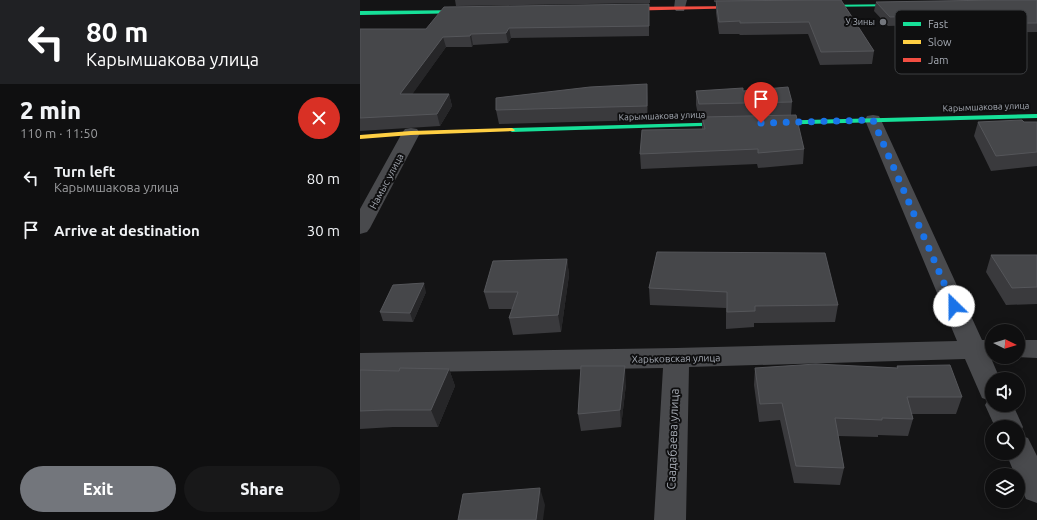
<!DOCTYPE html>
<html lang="en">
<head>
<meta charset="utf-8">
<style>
  :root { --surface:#0f0f10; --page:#181819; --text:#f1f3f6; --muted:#9b9c9f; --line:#2f2f30; --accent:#73767c }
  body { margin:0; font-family:Ubuntu,sans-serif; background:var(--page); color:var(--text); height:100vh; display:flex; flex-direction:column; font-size:15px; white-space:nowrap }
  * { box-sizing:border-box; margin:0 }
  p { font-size:13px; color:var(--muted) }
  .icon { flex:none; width:22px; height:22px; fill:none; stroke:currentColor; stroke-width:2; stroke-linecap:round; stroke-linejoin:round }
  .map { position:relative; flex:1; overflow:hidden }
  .side { display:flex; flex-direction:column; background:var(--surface); width:360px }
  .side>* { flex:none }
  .banner { background:#202124; color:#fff; overflow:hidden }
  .needle { width:26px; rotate:95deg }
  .controls { position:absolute; left:625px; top:324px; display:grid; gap:8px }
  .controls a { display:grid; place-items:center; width:40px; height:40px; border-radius:50%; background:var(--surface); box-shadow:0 2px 10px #0003,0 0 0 1px var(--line); font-size:20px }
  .pin { position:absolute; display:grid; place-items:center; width:34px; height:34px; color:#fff; margin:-41px -17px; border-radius:50% 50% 50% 0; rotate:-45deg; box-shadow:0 0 4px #0007 }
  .pin .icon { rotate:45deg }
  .me { position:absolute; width:44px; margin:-22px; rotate:337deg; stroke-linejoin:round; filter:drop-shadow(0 0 3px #0008) }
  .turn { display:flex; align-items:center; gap:14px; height:84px; padding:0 20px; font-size:18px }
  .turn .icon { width:52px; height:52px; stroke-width:2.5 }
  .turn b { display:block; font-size:28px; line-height:34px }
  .round { display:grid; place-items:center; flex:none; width:42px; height:42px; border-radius:21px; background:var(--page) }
  .head { display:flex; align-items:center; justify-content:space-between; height:68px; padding:0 20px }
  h1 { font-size:24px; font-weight:800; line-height:30px }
  .button { display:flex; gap:8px; margin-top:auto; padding:8px 20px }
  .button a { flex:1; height:46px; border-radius:24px; background:var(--accent); color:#fff; font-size:16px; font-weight:800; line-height:46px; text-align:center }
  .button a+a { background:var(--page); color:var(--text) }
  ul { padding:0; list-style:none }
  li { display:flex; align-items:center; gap:12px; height:52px; padding:0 20px }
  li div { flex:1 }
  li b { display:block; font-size:15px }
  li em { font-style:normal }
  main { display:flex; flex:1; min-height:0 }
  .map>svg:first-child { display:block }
</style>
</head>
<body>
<main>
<section class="side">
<div class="banner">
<div class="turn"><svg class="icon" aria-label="left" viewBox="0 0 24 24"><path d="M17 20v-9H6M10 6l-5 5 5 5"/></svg><div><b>80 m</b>Карымшакова улица</div></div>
</div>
<div class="head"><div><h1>2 min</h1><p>110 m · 11:50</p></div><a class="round" style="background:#d93025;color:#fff"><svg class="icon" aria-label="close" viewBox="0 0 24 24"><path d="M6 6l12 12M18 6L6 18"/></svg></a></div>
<ul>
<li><svg class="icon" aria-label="left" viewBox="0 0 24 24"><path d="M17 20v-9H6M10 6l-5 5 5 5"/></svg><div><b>Turn left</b><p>Карымшакова улица</p></div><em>80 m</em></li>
<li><svg class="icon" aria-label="arrive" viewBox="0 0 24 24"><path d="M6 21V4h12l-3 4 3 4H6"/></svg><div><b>Arrive at destination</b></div><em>30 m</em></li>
</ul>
<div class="button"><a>Exit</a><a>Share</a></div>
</section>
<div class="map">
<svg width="677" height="520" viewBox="0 0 677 520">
  <rect width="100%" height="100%" fill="#141415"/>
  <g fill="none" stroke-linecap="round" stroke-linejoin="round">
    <path fill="#494a4d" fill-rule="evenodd" d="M315,0H327L324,11H316L314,8Z
      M513,115L519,116L521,120L622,340H632V357H636L631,358L640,379H632V405H653L663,427L659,435L668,438L677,456V503L666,499L658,481V475H655L646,453H658V427H635L625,405L628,400L622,398L605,359L329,367L326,520H294L303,368L0,373V353L316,348L597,341L505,120L507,116Z
      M51,128L57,129L60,133L10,228L7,232L0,234V209L42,133L45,129Z
      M658,340H677V358L654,357H658Z"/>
    <path fill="#16e098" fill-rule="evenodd" d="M545,4L547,5V6L455,7L453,6L455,5Z
      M113,10L114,11L111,13L0,15V11Z
      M677,114V118L408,125L405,123L408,121Z
      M372,122L375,124L374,125L152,132L149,130L152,128Z"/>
    <path fill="#ffcf43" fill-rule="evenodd" d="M152,128L155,130L154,131L51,135L0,139V135L51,131Z"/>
    <path fill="#f24e42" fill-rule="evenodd" d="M385,6H387V8L259,11L256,9L259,7Z"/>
  </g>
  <path fill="#3a3a3d" d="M95,0H290V3L96,6Z
    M354,0H481L514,51L512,64L460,65L448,34L380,35L379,34H359L356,13V2H354Z
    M677,0V32L564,34L558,25L528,26L514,11L516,2Z
    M289,4V36L151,38L148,43L113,45L112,47H86L52,94H89L92,106L80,126L0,131V29H66Z
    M336,91H383L432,102L431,115L444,149L443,164L398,168L397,164L281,169L280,154L342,129V119H339L336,105Z
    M288,97L287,120L139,124L136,110Z
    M618,122H677V166L631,171L614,136Z
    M297,252L478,305L475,322L394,323V327L366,329V308L290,305L289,288Z
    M631,255H677V304L646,305L626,272Z
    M207,259L209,275L201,332L153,335L149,318L152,309H129L124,292Z
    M66,292L53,322L23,321L20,312Z
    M537,366L602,397L596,414H552L553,419L548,436L518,435V437L478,436L484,468L480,485L434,483L420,420L399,422L394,385L395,368H537Z
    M89,369L95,386L78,427H33L0,429V370L39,371Z
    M266,384L261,427L221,431L218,414Z"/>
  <path fill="#262628" d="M149,28L151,38L148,43L146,33Z
    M111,34L113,45L112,47L110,36Z
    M83,37L86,47L44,106L40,94Z
    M287,84L288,97L287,120Z
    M89,94L92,106L80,126L77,114Z
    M207,259L209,275L201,332L198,315Z
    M64,283L66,292L53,322L50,313Z
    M265,366L266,384L261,427L260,410Z
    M89,369L95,386L78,427L71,410Z
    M180,488L185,505L183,520H176Z"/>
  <path fill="#46474a" stroke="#55565a" d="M458,0H481L514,51L461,52L449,22L380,23V21L359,22L356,1Z
    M638,0H677V23L566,24L560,16L530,17L516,2Z
    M289,4V26L149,28L146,33L111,34L110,36L83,37L40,94H89L77,114L0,118V29H66L84,7Z
    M287,84V106L136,110V98L230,87Z
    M428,87L432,102L339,104L336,91L383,88V91Z
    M436,115L444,149L398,153V149L280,154L282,130L345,129L342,117Z
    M662,120L664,122H677V152L636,156L618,122Z
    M297,252L465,253L478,305L395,306V311L367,312V292L289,288Z
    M631,255H677V287L652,288Z
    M207,259L198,315L149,318L158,292H124L133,261Z
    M64,283L50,313L20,312L33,285Z
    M456,364L538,368L537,366L590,365L602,397H547L553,419L522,418V420L475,418L484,468L436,466L422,403L400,404L395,368Z
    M221,366H265L260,410L218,414Z
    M40,368L89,369L71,410H26L0,411V370L39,371Z
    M180,488L176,520H98L103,494Z"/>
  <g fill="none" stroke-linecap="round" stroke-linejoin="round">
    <path stroke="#1a73e8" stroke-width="7" stroke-dasharray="0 12.6" d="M401,123L513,120L594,306"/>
  </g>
  <circle fill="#73767c" stroke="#0f0f10" stroke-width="1.5" cx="523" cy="22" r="4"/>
  <g text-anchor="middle" stroke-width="4" stroke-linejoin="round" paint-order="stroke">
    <g font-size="9" fill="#a6abb4" stroke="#0f0f10" text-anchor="end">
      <text x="515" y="25">У Зины</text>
    </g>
    <g font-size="9" fill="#a6abb4" stroke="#0f0f10">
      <text transform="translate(626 107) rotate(-2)" y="3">Карымшакова улица</text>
      <text transform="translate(302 116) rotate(-2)" y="3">Карымшакова улица</text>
    </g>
    <g font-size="10" fill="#a6abb4" stroke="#0f0f10">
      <text transform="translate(26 181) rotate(-62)" y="4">Намыс улица</text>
      <text transform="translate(316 358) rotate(-1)" y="4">Харьковская улица</text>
    </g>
    <g font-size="12" fill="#a6abb4" stroke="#0f0f10">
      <text transform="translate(313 439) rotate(-88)" y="4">Саадабаева улица</text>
    </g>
  </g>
  <rect x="535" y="10" width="132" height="64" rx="6" fill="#0f0f10" stroke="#3c3e41" stroke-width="1"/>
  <rect x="543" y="22" width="18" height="4" fill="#16e098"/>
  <rect x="543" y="40" width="18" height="4" fill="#ffcf43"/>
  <rect x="543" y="58" width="18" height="4" fill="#f24e42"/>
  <g font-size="11" fill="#a6abb4">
    <text x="568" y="28">Fast</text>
    <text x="568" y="46">Slow</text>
    <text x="568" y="64">Jam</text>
  </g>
</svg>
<div class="controls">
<a><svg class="needle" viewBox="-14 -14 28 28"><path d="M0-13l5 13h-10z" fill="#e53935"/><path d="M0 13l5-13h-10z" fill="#9b9c9f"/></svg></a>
<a><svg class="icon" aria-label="sound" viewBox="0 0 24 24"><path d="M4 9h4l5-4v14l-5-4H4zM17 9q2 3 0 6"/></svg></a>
<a><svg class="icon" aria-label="search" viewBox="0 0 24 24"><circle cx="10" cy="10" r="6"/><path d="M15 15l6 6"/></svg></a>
<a><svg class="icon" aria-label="layers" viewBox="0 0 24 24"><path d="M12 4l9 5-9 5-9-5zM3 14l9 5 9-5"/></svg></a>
</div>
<div class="pin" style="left:401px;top:123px;background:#d93025"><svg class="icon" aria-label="arrive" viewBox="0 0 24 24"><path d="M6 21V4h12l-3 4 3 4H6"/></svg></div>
<svg class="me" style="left:594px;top:306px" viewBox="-20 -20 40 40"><circle r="19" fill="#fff"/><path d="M0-13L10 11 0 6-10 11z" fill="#1a73e8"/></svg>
</div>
</main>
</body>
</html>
